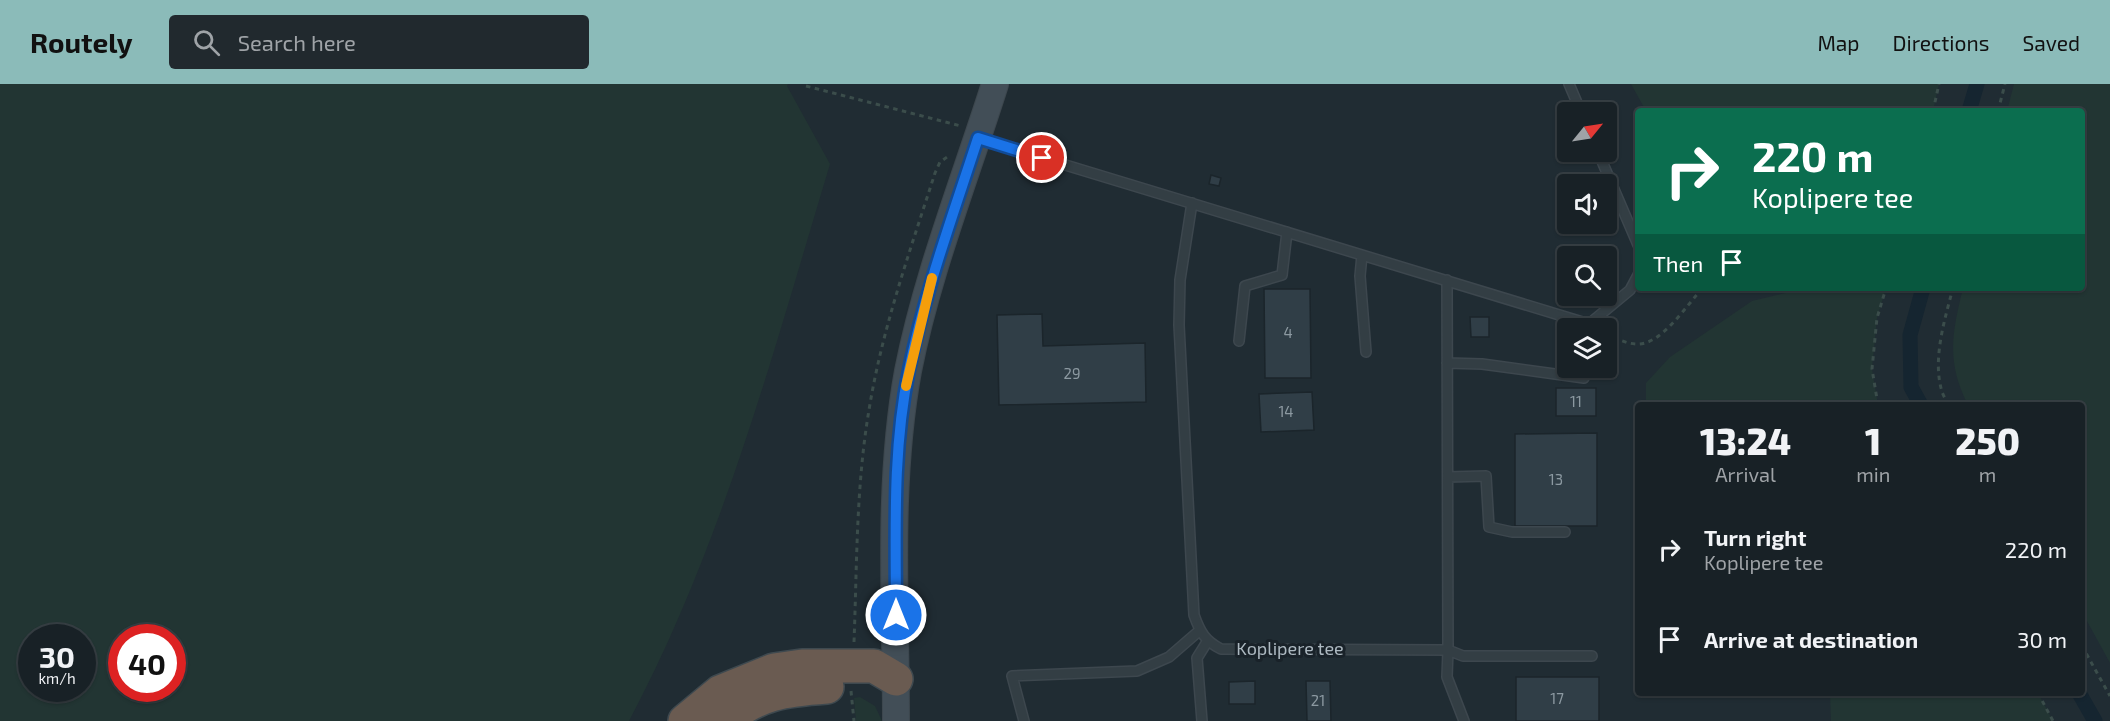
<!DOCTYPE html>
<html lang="en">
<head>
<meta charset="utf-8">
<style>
  :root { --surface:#182126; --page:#21292e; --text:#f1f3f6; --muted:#9fa3a7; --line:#363e43; --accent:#8bbbb9 }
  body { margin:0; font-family:"Exo 2",sans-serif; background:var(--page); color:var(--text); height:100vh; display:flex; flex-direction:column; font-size:22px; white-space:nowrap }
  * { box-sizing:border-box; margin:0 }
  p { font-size:20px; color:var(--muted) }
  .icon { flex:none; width:33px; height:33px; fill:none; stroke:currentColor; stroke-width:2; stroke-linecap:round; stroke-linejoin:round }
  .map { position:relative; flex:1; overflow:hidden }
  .drawer { position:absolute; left:1635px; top:318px; width:450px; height:294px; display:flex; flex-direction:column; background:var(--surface); border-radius:6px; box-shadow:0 2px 4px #0004,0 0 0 2px var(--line) }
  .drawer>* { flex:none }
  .guide { position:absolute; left:1635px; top:24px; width:450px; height:183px; border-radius:6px; box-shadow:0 2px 4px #0004,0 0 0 2px var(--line); background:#0b6e4f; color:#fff; overflow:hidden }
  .needle { width:39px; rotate:60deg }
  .controls { position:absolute; left:1557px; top:18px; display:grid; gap:12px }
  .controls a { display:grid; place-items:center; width:60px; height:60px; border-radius:6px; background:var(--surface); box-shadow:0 2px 4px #0004,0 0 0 2px var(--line); font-size:30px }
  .speed { position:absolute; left:18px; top:540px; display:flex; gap:12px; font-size:30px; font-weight:700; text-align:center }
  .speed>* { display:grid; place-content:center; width:78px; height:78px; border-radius:50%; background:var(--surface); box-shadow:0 2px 4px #0004,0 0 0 2px var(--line); line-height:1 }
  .speed small { font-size:15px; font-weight:400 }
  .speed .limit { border:9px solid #d22; background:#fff; color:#111 }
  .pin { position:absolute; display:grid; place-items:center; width:51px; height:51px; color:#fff; margin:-26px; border:3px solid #fff; border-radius:50%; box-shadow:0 2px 6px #0007 }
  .me { position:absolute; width:66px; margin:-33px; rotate:0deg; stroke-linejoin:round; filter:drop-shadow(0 0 4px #0008) }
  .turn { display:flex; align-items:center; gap:21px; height:126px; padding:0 18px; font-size:27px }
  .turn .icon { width:78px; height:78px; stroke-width:2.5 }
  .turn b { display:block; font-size:42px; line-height:51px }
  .then { display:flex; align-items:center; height:57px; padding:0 18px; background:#0003; gap:12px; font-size:22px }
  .eta { display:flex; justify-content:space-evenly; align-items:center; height:102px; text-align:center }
  .eta b { font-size:36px; font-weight:800; line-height:42px }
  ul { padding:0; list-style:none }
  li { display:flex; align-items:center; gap:18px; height:90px; padding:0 18px }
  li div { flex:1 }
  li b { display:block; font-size:22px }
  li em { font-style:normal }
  header { display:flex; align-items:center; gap:36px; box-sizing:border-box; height:84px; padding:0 30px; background:var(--accent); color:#111 }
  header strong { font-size:28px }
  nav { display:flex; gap:33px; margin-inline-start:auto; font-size:21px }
  .search { width:420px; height:54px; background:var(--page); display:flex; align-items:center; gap:15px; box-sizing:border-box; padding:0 21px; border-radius:6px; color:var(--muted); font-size:22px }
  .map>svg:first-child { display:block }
</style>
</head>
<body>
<header>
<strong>Routely</strong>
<div class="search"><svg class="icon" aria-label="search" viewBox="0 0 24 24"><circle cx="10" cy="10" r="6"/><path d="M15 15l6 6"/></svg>Search here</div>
<nav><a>Map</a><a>Directions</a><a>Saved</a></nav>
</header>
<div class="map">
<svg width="2110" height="637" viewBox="0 0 2110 637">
  <rect width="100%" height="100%" fill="#202c33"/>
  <path fill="#223533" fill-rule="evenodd" d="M0,0H788L787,2L830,80C773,269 722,462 629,637H0ZM32,554H82V604H32ZM122,554H172V604H122Z
    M1631,0H1939L1933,27H1646Z
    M2014,0H2110V579L2082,528V321H1968C1946,278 1952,249 1963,204H2082V27H2007Z
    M1806,204H1886L1877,234L1872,285L1878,321H1646V299L1670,273L1752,217Z
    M1830,609H2038L2053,637H1831Z
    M860,613L875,622L882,637H856L854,614Z"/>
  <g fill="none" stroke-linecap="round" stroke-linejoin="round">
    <path stroke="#152530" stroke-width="15" d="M1969,27L1977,0
      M1921,321L1911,303L1910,251L1923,204
      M2079,609L2095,637"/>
  </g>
  <path fill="#303e47" stroke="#1b252b" stroke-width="1.5" d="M1211,91L1221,94L1219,102L1209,100Z
    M1264,205H1310L1311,294H1265Z
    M1042,230L1043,262L1145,259L1146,318L999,321L997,231Z
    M1470,233H1489V253H1471Z
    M1556,304H1596V332H1556Z
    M1312,308L1314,346L1261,348L1259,310Z
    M1597,349V442H1515V350Z
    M1516,593H1599V637H1516Z
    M1255,597V620H1229V598Z
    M1306,597H1330L1331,637H1307Z"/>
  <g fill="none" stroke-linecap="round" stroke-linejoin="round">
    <g stroke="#3d474e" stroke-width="12">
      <path id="lane" d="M1569,0L1581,28
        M980,55L1589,240L1630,206L1638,191
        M1598,68L1638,161
        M1192,119L1180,196L1179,241L1194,531C1200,548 1205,557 1221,565L1448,566L1447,196
        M1362,171L1360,192L1366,268
        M1239,257L1245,202L1282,191L1287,148
        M1447,279L1482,280L1584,294
        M1448,393L1486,392L1489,443L1512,448H1565
        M1024,637L1012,592L1137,587L1169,573L1199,547
        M1202,637L1197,574L1207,558
        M1464,637L1447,593L1448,566L1463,572H1592"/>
    </g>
    <g stroke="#3d474e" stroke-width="28">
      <path id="secondary" d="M896,637C896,521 887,402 908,287C927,190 965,95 995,0"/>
    </g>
    <g stroke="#3e494f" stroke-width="36">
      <path id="highway" d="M685,637L720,608L774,586L802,582H874L896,595
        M724,637C759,609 784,606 827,603"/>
    </g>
    <path stroke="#3b4d4b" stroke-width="3" stroke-dasharray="4.5 4.5" stroke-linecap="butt" d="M806,2L961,42
      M1933,27L1939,0
      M1998,27L2005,0
      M1606,249C1616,254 1626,260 1637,260C1662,261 1687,220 1703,204
      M1878,321L1872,285L1877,234L1886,204
      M1949,321C1946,316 1942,310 1941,304C1933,273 1945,234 1953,204
      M854,558C857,481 856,402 869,326C882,245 910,167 935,89L940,78L950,71
      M2082,562L2110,612
      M851,607L854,637
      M2038,609L2053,637"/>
    <use href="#lane" stroke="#333e44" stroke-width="9"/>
    <use href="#secondary" stroke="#424e57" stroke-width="26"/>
    <use href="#highway" stroke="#6a5b51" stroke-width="33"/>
  </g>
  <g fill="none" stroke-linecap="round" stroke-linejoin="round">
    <g stroke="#114b97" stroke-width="15">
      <path id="route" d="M896,531C896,450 892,367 909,286C925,207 953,131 978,54L1042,74"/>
    </g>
    <use href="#route" stroke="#1a73e8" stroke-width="10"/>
    <path stroke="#f59e0b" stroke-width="10" d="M906,302L932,194"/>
  </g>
  <g text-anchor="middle" stroke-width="6" stroke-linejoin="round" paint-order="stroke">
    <g font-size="15" fill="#8c99a1">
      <text x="1288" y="254">4</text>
      <text x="1072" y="295">29</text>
      <text x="1576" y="323">11</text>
      <text x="1286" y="333">14</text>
      <text x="1556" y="401">13</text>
      <text x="1557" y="620">17</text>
      <text x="1318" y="622">21</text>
    </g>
    <g font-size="18" fill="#adb9c1" stroke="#192229">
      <text x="1290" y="571">Koplipere tee</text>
    </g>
  </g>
</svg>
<div class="controls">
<a><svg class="needle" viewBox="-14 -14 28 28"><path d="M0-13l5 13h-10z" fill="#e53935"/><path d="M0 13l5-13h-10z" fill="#9fa3a7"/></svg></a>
<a><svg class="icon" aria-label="sound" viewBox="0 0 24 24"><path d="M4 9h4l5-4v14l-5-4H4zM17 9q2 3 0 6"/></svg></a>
<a><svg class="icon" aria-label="search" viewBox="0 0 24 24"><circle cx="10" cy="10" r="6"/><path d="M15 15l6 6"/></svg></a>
<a><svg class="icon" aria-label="layers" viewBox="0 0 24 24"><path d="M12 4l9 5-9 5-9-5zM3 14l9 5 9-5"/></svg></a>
</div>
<div class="speed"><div>30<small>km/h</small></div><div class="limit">40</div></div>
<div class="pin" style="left:1042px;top:74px;background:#d93025"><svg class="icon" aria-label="arrive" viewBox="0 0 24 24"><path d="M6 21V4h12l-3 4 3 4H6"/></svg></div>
<svg class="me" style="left:896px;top:531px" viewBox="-20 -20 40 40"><circle r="17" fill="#1a73e8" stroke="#fff" stroke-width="3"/><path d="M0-11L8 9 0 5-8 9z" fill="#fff"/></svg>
<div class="guide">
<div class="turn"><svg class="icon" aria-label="right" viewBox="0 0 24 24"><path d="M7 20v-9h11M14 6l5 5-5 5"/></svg><div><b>220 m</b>Koplipere tee</div></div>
<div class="then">Then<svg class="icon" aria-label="arrive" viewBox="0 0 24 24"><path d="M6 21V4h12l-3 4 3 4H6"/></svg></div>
</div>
<section class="drawer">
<div class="eta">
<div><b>13:24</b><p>Arrival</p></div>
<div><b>1</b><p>min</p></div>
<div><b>250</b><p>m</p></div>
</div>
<ul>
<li><svg class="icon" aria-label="right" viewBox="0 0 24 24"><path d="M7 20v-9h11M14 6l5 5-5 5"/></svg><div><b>Turn right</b><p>Koplipere tee</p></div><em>220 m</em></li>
<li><svg class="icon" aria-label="arrive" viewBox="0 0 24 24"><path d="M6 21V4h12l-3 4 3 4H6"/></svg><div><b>Arrive at destination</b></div><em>30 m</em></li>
</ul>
</section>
</div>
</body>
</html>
